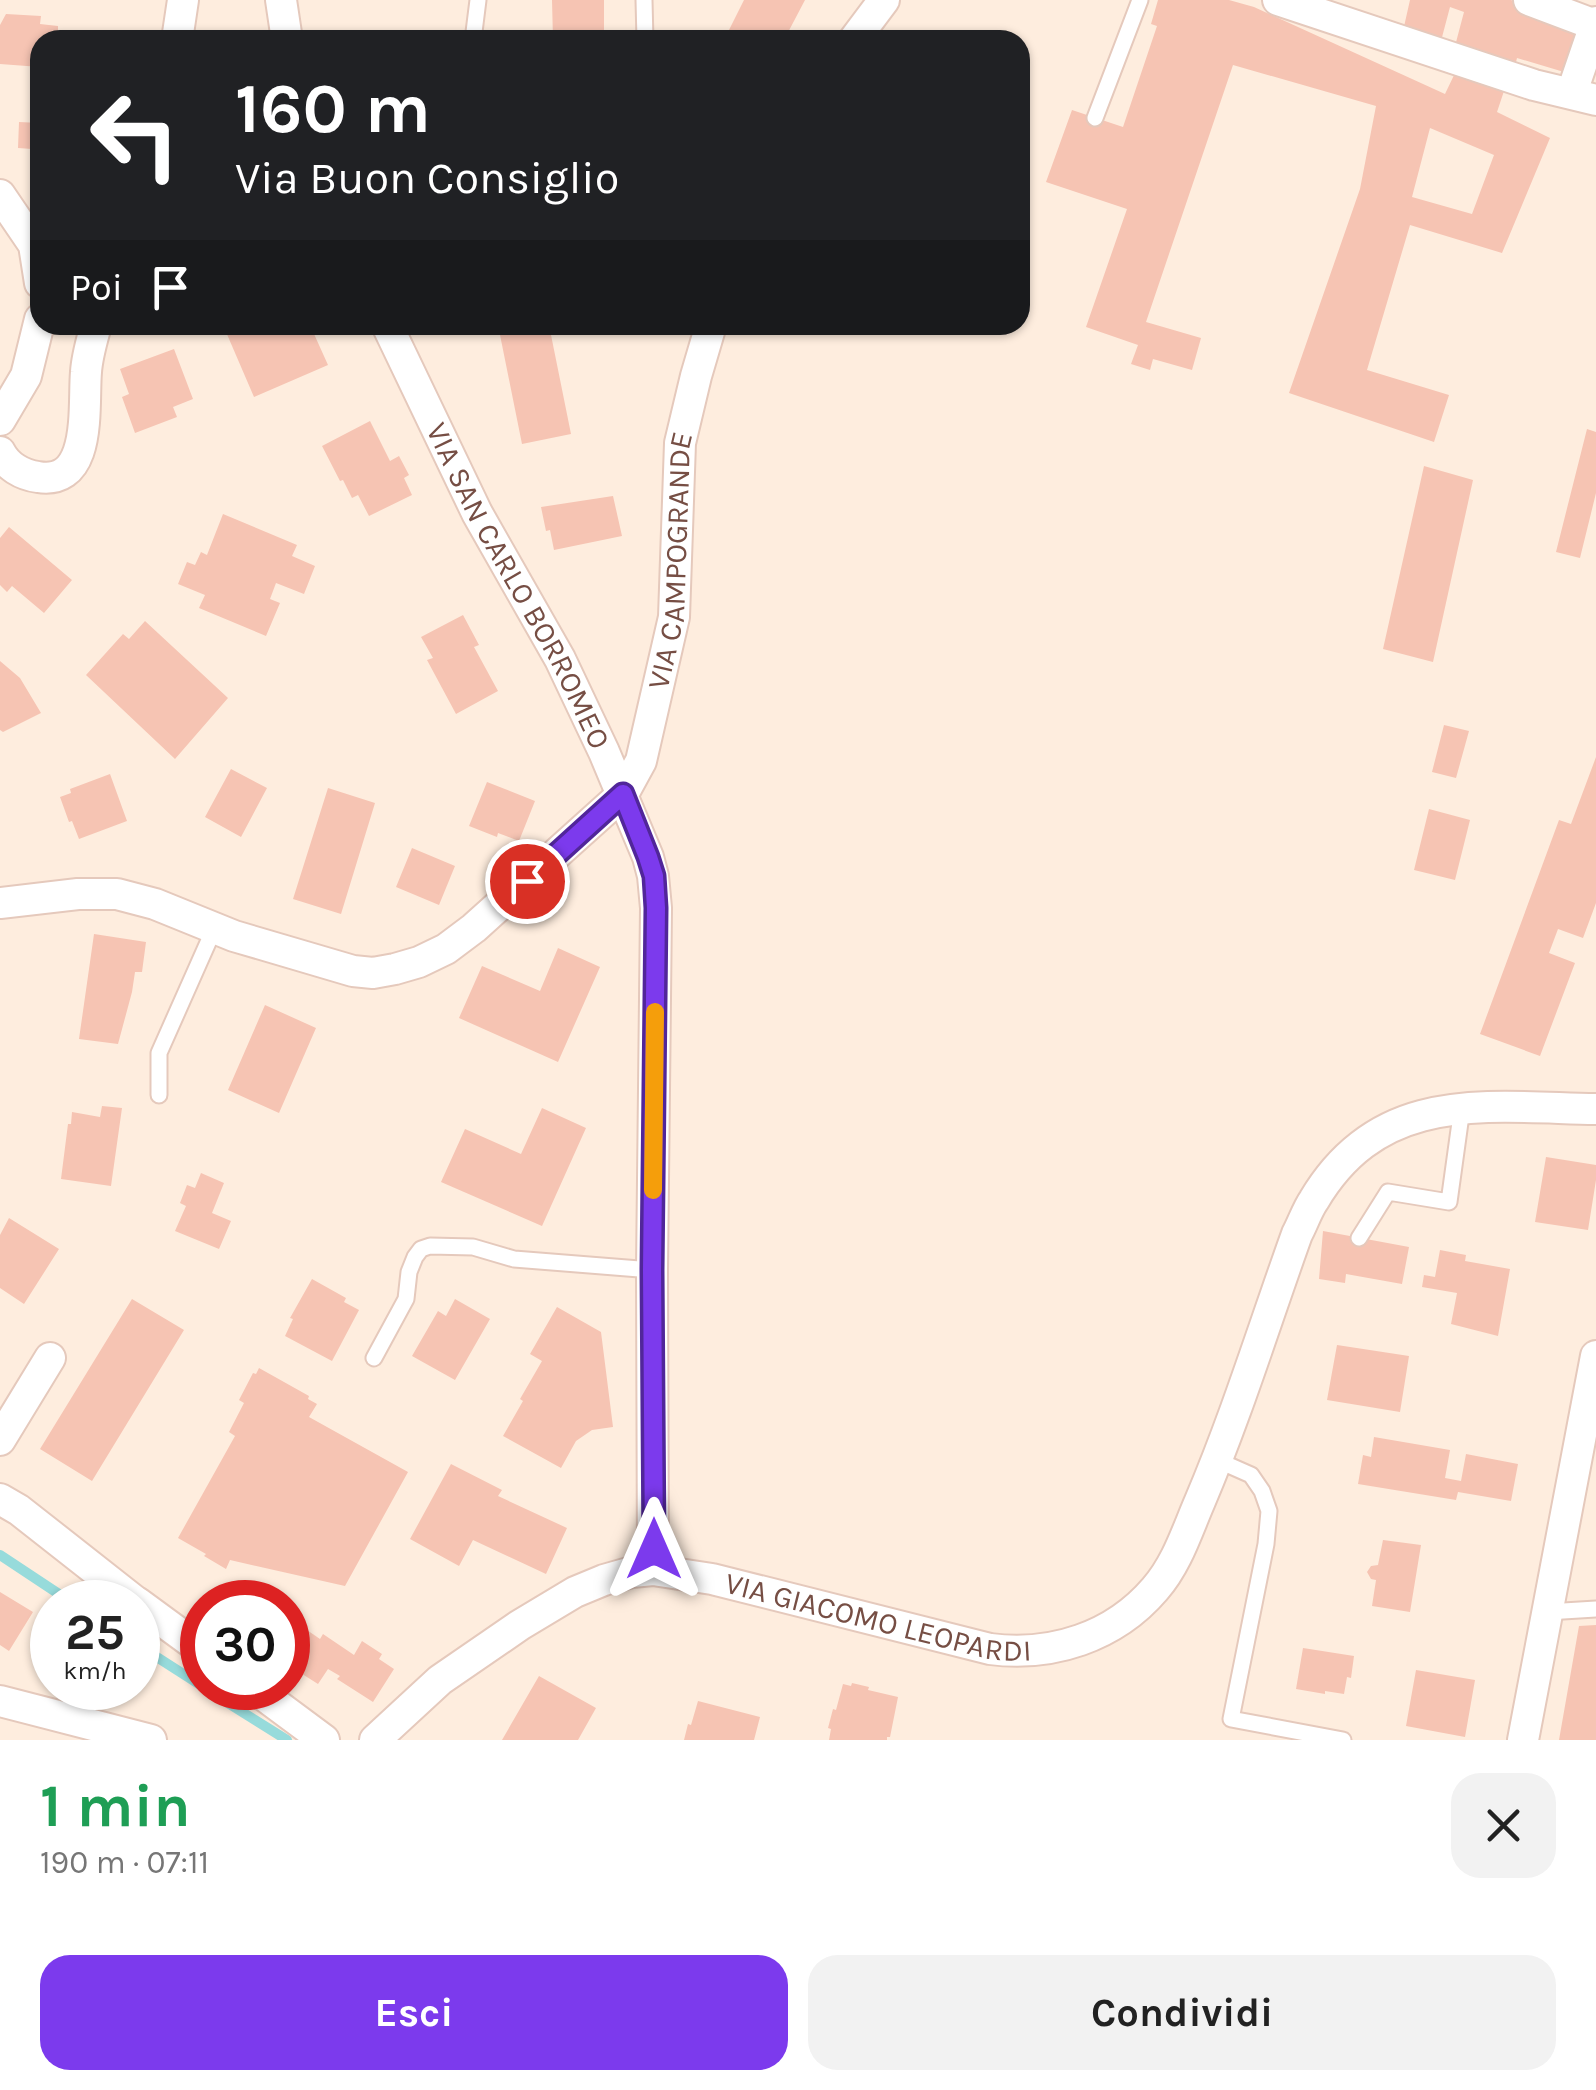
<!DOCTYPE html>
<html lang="it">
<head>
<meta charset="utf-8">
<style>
  :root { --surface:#fff; --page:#f2f2f2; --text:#222; --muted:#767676; --accent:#7c3aed }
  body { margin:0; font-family:Karla,sans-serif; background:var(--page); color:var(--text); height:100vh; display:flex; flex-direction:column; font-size:38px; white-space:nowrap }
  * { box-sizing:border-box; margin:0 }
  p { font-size:32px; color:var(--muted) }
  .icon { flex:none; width:55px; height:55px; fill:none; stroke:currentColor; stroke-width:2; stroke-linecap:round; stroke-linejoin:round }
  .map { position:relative; height:1740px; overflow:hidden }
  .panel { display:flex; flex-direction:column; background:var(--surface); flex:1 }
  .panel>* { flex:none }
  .hud { position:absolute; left:30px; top:30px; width:1000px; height:305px; border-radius:30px; box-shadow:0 2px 8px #0004; background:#202124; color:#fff; overflow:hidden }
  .speed { position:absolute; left:30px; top:1580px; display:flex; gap:20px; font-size:50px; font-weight:700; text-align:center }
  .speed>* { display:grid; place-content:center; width:130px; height:130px; border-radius:50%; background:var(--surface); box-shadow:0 2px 8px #0004; line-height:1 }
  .speed small { font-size:25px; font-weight:400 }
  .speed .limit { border:15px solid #d22; background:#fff; color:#111 }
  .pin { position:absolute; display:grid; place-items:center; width:85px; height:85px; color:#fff; margin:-42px; border:5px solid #fff; border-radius:50%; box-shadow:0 2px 10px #0007 }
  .me { position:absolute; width:110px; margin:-55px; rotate:0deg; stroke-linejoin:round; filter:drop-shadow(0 0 8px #0008) }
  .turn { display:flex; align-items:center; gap:35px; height:210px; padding:0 40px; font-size:45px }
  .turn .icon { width:130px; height:130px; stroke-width:2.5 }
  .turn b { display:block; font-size:70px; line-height:85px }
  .then { display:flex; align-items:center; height:95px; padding:0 40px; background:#0003; gap:20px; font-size:38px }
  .round { display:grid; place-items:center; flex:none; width:105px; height:105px; border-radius:30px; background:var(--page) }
  .headline { display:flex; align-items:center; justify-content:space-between; height:170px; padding:0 40px }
  h1 { font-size:60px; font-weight:700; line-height:75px; color:#1e9e55 }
  .button { display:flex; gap:20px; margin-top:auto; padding:20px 40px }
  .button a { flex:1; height:115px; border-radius:30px; background:var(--accent); color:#fff; font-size:40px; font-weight:700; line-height:115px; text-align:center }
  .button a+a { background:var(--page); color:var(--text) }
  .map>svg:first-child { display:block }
</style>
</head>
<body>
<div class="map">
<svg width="1596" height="1740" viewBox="0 0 1596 1740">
  <rect width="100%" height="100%" fill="#feedde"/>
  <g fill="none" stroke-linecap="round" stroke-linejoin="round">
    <path stroke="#97dbdb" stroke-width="10" d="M0,1555L71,1602
      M138,1645L202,1686
      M204,1688L287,1740"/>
  </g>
  <path fill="#f6c4b3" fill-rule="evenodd" d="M552,0H604V40H553Z
    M744,0H805L784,40H724Z
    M1158,0H1229L1254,7L1445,94L1456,71L1507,82L1497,112L1550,138L1502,253L1410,225L1367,370L1449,395L1434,442L1289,393L1360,189L1376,106L1233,65L1146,322L1201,338L1192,370L1153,359L1150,370L1131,364L1138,345L1086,327L1127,209L1046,182L1072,110L1123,127L1157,26L1151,24ZM1430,128L1494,155L1472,214L1412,197Z
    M1410,0H1511L1579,27L1564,72L1517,58L1515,66L1455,46L1464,12L1450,7L1441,41L1403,31Z
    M6,14L41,16L40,24L58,26V35L72,36V40H40V67L0,64V25Z
    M19,122L40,123V174L31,173L32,149L18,148Z
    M223,325H310L328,365L254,397Z
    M498,325H549L571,434L522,444Z
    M174,349L193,399L173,407L177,417L135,433L122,397L129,394L120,369Z
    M370,421L390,461L399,456L409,475L404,478L412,495L369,516L358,495L352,498L343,480L340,481L322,446Z
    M1587,429L1596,432V493L1580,558L1556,552Z
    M1424,466L1473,480L1433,662L1383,649Z
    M613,496L622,536L554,550L550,530L546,531L541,507Z
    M223,514L297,545L292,556L315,566L304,594L276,583L270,599L280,603L266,636L199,608L205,595L178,584L187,562L195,565L201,552L207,555Z
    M9,527L72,580L44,613L12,586L7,592L0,585V538Z
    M463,615L479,645L474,647L498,691L456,714L427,660L433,658L421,637Z
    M145,621L228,698L175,759L86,675L123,634L129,639Z
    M0,661L20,678L41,713L3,732L0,730Z
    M1444,725L1469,731L1456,778L1432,772Z
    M1596,757V903L1583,938L1558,929L1549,953L1575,963L1540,1056L1480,1034L1559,820L1571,824Z
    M231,769L267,788L241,837L205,817Z
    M110,774L127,821L79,839L72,821L69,822L60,797L71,793L70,789Z
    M487,782L535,801L519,841L498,833L497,837L469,826Z
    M328,788L375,803L341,914L293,899Z
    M1429,809L1470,820L1455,880L1414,870Z
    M412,848L455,866L439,905L396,887Z
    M94,934L146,942L142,972H135L132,992L118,1044L79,1039Z
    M558,948L600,967L558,1062L459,1018L482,966L540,991Z
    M265,1005L316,1028L279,1113L228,1090Z
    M102,1106L122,1108L111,1186L61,1179L68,1124H71L72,1112L100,1117Z
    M542,1108L586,1128L542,1226L441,1182L465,1129L521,1154Z
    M1546,1157L1596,1165V1180L1588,1230L1535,1222Z
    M201,1173L224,1183L212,1213L231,1221L219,1249L175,1231L186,1206L180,1203L187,1185L195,1188Z
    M9,1218L59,1249L24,1304L0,1288V1235Z
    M1323,1231L1409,1247L1402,1284L1346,1274L1345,1283L1319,1279Z
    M1440,1250L1466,1255L1465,1261L1510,1269L1498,1336L1451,1324L1457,1293L1422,1287L1424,1275L1435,1277Z
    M312,1279L346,1298L344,1302L359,1310L332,1361L285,1336L293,1319L290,1318Z
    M132,1299L184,1330L92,1481L40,1449Z
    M455,1299L490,1319L455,1380L412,1356L438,1311L446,1316Z
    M557,1307L601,1332L613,1427L592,1430L576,1441L561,1468L503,1436L523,1401L520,1399L542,1361L530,1354Z
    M1337,1345L1409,1356L1400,1412L1327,1400Z
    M259,1368L309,1396L308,1399L317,1404L309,1417L408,1472L345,1586L230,1560L226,1569L204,1556L206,1554L178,1538L235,1436L229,1432L244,1403L239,1400L253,1373L256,1374Z
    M1374,1437L1450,1450L1445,1478L1461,1481L1466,1454L1518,1464L1511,1501L1458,1492L1456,1500L1358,1484L1363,1455L1371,1457Z
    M451,1464L502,1490L498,1496L567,1528L546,1574L473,1540L459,1566L410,1539Z
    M1383,1540L1421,1545L1410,1612L1372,1606L1376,1580L1371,1579L1367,1572L1371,1566L1378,1565Z
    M0,1592L33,1612L9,1651L0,1645Z
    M1596,1625V1740H1559L1579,1626Z
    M304,1628L320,1639L323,1634L354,1655L362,1641L382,1654L379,1659L394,1669L373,1702L337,1679L340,1676L328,1669L318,1684L288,1665V1652Z
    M1303,1648L1354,1656L1351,1678L1347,1677L1344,1694L1325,1691V1694L1296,1689Z
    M1416,1670L1475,1680L1465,1737L1406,1726Z
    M539,1676L596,1708L578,1740H502Z
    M852,1683L869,1687L868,1690L898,1697L890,1737H887V1740H829L831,1729L828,1728L833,1709L836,1710L843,1684L851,1686Z
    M698,1701L760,1717L754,1740H684L688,1724L691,1725Z"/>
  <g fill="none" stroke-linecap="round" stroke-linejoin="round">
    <g stroke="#e5c9bc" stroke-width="19">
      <path id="service" d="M644,0L645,40
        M473,40L478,0
        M1095,118L1140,0
        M159,1095V1053L214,929
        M1359,1238L1388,1192L1449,1202L1462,1108
        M374,1358L406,1299L409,1272L415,1257L421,1249L430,1246L473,1247L514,1259L652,1270
        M1217,1460L1251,1475L1262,1491L1269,1511L1266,1544L1231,1719L1343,1740
        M1547,1612L1596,1609"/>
    </g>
    <g stroke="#e5c9bc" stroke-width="34">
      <g id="minor">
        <path d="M281,0L287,40"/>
        <path d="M1278,0L1534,85L1596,100"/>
        <path d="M1529,0L1595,25"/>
        <path d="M177,40L183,0"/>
        <path d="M854,40L884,0"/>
        <path d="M1572,92L1596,22"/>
        <path d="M0,195L34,245L40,283"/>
        <path id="s1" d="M387,325L477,513L560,659L604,752L648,857L653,876L656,908L652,1270L653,1570"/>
        <path d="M0,420L26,376L40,319"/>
        <path d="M0,452C7,466 22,475 38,477C93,486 83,406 86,372C87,356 92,340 96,325"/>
        <path id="s2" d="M0,903L78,894H117L155,904L234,936L353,971L373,973L395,969L419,962L446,949L474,928L623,794L641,761L674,617L680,443L696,376L711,325"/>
        <path d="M0,1440L50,1358"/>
        <path d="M0,1499L19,1510L136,1602"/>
        <path d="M138,1603L202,1650"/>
        <path d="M254,1688L324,1740"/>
        <path d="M0,1701L151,1740"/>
        <path id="s3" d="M375,1740L440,1680L520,1625L575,1592L604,1580L632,1572L653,1570L712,1579L990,1649C1052,1657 1114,1637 1155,1589C1177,1564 1187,1531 1200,1501C1237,1414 1265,1323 1297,1234C1303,1223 1307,1210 1314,1200C1380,1089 1485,1107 1596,1109"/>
        <path d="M1523,1740L1596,1356"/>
      </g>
    </g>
    <use href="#service" stroke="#fff" stroke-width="15"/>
    <use href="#minor" stroke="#fff" stroke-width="30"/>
  </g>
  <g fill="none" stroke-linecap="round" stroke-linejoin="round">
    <g stroke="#51269a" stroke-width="25">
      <path id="route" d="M527,881L623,794L648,857L654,876L656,908L652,1270L654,1549"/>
    </g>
    <use href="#route" stroke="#7c3aed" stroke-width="18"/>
    <path stroke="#f59e0b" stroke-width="18" d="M653,1190L655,1012"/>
  </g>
  <g text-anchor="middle" stroke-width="8" stroke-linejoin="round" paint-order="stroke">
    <g font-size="30" fill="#764e44" stroke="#fff1e6">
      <text dy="10" stroke="none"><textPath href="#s2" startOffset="940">VIA CAMPOGRANDE</textPath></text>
      <text dy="10" stroke="none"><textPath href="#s1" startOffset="292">VIA SAN CARLO BORROMEO</textPath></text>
      <text dy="10" stroke="none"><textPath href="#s3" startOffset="562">VIA GIACOMO LEOPARDI</textPath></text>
    </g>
  </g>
</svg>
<div class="speed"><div>25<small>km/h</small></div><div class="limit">30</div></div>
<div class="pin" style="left:527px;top:881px;background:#d93025"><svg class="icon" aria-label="arrive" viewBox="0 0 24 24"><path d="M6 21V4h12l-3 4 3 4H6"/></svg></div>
<svg class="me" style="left:654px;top:1549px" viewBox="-20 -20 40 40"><path d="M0-17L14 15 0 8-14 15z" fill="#7c3aed" stroke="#fff" stroke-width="4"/></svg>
<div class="hud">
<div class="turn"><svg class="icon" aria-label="left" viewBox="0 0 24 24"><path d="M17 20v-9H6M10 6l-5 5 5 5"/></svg><div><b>160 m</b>Via Buon Consiglio</div></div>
<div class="then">Poi<svg class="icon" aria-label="arrive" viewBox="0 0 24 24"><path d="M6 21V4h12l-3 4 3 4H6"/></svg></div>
</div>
</div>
<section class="panel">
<div class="headline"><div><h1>1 min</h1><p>190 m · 07:11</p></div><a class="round"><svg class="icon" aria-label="close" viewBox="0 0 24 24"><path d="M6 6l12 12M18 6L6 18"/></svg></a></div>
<div class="button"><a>Esci</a><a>Condividi</a></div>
</section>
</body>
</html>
